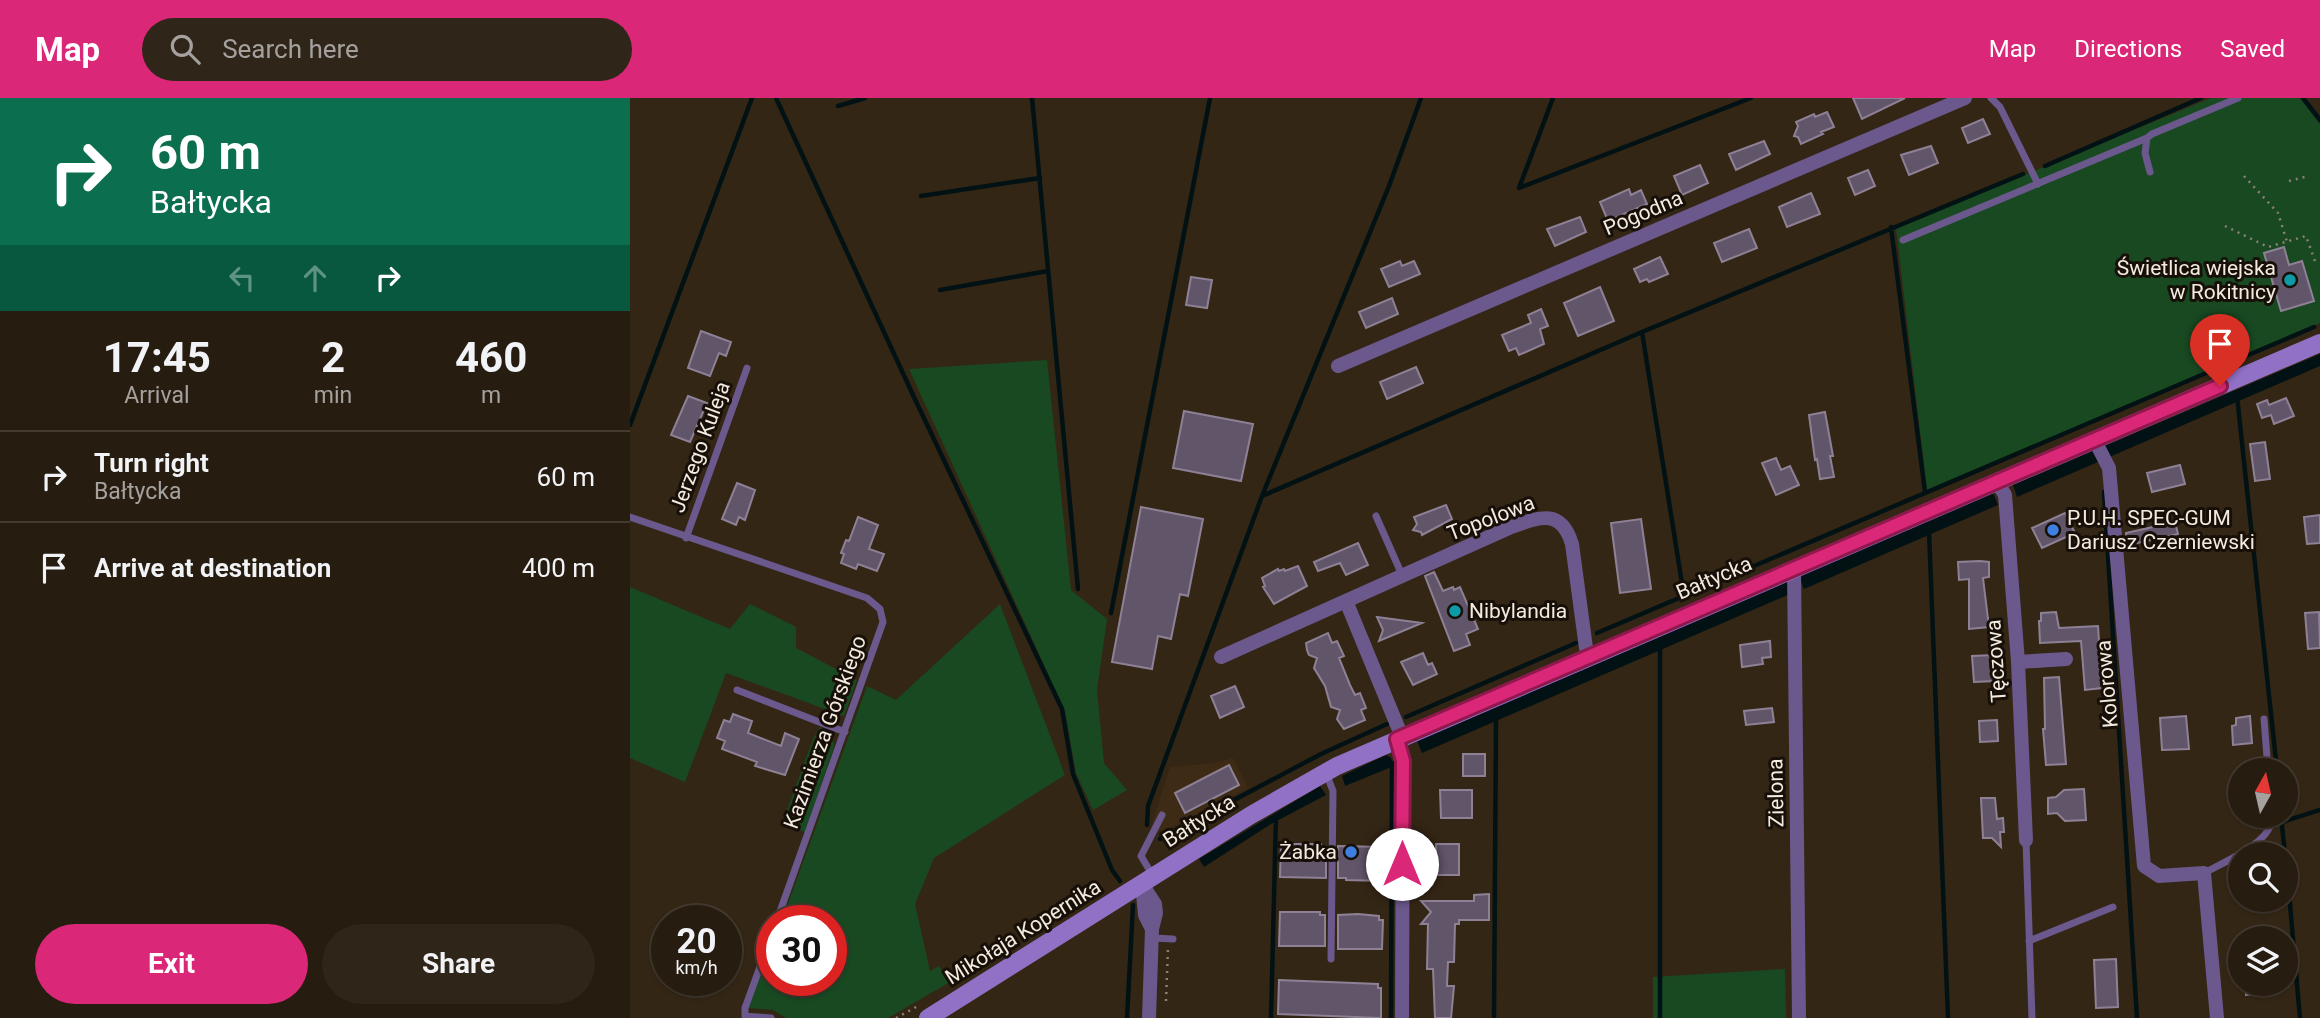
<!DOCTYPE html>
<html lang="en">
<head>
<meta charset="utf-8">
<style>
  :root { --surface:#271c10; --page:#2f2519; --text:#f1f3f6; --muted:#a4a19f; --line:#433a30; --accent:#db2777 }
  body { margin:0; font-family:Roboto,sans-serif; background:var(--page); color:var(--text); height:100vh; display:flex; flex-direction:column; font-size:26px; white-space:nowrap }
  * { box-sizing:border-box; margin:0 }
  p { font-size:23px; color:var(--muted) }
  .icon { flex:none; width:38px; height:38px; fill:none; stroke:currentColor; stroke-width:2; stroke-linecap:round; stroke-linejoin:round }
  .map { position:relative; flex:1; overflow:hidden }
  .sheet { display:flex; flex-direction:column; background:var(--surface); width:630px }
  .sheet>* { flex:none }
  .banner { background:#0b6e4f; color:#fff; overflow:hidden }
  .needle { width:46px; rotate:8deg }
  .buttons { position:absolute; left:1598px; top:660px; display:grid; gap:14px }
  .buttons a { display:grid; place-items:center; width:70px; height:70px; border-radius:50%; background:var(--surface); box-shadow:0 2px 5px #0004,0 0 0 2px var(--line); font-size:35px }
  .speed { position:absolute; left:21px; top:807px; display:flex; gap:14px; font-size:35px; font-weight:700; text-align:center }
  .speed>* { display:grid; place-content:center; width:91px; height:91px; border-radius:50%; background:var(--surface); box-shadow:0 2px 5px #0004,0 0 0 2px var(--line); line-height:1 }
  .speed small { font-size:18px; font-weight:400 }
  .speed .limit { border:10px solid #d22; background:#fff; color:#111 }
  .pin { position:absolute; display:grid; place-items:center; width:60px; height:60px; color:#fff; margin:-72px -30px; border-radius:50% 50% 50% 0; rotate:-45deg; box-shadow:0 0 7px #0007 }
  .pin .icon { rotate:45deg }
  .me { position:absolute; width:77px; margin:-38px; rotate:0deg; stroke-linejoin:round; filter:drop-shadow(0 0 5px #0008) }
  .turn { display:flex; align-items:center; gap:24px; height:147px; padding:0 35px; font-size:32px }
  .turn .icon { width:91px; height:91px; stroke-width:2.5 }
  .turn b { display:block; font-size:49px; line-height:60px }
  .lanes { display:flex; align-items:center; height:66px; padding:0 35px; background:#0003; justify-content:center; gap:35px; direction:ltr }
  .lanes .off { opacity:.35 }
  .eta { display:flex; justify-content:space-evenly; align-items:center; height:119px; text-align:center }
  .eta b { font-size:42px; font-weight:700; line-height:49px }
  .action { display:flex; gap:14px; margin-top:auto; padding:14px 35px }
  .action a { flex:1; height:80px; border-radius:42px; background:var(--accent); color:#fff; font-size:28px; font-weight:700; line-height:80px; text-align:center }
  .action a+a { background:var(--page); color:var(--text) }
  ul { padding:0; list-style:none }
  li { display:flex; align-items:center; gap:21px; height:91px; padding:0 35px; border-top:2px solid var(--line) }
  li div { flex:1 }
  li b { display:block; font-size:26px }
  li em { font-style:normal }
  header { display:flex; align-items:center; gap:42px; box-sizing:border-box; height:98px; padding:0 35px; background:var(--accent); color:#fff }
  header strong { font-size:33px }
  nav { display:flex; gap:38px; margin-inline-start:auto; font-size:24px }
  .search { width:490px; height:63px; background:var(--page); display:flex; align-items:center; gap:18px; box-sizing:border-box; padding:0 24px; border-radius:38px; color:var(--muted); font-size:26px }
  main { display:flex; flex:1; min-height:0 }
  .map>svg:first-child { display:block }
</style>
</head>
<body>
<header>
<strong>Map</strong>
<div class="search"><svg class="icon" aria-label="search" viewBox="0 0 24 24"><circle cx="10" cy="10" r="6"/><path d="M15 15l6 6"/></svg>Search here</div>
<nav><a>Map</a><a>Directions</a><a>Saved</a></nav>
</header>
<main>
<section class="sheet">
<div class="banner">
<div class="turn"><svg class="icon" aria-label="right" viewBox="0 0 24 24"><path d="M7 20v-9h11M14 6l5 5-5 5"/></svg><div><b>60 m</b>Bałtycka</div></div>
<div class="lanes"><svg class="icon off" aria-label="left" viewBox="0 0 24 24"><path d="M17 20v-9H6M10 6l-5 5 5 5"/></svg><svg class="icon off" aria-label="ahead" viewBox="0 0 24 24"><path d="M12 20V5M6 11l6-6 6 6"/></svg><svg class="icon" aria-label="right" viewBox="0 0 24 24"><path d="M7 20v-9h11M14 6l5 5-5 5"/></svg></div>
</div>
<div class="eta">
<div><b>17:45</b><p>Arrival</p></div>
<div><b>2</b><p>min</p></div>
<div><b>460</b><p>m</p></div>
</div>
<ul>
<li><svg class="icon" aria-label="right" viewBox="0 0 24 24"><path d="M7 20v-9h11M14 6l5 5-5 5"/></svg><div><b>Turn right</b><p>Bałtycka</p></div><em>60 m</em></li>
<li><svg class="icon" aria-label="arrive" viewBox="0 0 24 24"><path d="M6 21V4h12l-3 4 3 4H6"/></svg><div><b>Arrive at destination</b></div><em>400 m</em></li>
</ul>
<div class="action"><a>Exit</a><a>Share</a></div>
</section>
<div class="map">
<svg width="1690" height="920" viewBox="0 0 1690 920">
  <rect width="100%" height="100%" fill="#342615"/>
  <path fill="#3e2b15" d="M603,660L618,690L533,734L521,729L540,669L585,665Z"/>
  <path fill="#184921" d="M1581,0H1670L1690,26V225L1297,392L1266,130Z
    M417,262L441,492L477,521L467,592L474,665L497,692L463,712L446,675L435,613L279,271Z
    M0,489L100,531L120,506L166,529V550L227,582L214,618L96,575L55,684L0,660Z
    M370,506L435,677L304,760L285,806L300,873L309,868L320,884L258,920H156L143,912L118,910L142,848V882H201V822H152L237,588L266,602Z
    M190,629L202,636L204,649L175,734L152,726L183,641Z
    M1155,871L1156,920H1023V879Z"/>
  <path fill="#021214" d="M1690,256V268L1387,399L1383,387Z
    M1363,395L1368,407L1174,491L1170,482L1172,475Z
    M1156,482L1159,488L1160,496L792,655L787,643Z
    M756,657L761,660L764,668L715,688L712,678Z
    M690,688L696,697L641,726L574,769L569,761Z"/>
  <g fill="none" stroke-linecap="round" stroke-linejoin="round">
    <path stroke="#021214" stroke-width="4.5" d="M146,0L283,297L432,611L443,676L482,772L490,783
      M402,0L448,491
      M923,0L889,90L1121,0
      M1673,0L1690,22
      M208,8L235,0
      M1415,68L1571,0
      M291,98L410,80
      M1261,129L1295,394
      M310,192L418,173
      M1012,234L1054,498
      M1607,298L1647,672
      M0,327L122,0
      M1474,394L1507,920
      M632,398L1012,234L1393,76
      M1299,433L1318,920
      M481,515L580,0
      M967,535L1684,229
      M776,619L946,545
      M1651,718L1655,756
      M1652,724L1690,712
      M517,727L518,708L632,398L759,88L791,0
      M530,741L691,656L757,626
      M1656,761L1670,920
      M497,920L503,807
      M641,920L646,719
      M761,920L762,665
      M864,920L866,620
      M1030,920V548"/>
  </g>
  <path fill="#615569" stroke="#8e8196" stroke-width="2" d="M1223,0H1275L1232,21Z
    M1197,14L1204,29L1191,34L1193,36L1171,46L1168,39L1164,38L1168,28L1166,24L1184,16L1185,19Z
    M1353,21L1360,36L1338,45L1332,30Z
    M1134,43L1140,56L1106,72L1099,56Z
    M1301,48L1308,65L1279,77L1271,57Z
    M1070,67L1078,85L1052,97L1044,78Z
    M1238,72L1245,88L1225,97L1218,80Z
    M999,91L1001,97L1011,92L1017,106L978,123L970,104Z
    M1181,95L1190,116L1157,129L1149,109Z
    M950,119L956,134L925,148L917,131Z
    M1119,131L1127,150L1092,164L1084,145Z
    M1654,149L1659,167L1672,163L1684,203L1651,213L1634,155Z
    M1030,159L1038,176L1019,184L1017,181L1010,184L1004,171Z
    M770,163L772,168L784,163L790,176L759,189L751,171Z
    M561,179L582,182L577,210L556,207Z
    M970,189L984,223L948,238L934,205Z
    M762,200L768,216L736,230L729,214Z
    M911,211L918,228L910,231L914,246L889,257L886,250L879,253L872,237L901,225L898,217Z
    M71,233L101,244L96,258L89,255L80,278L58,270Z
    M786,269L793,285L757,301L750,284Z
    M58,298L77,305L60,344L41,337Z
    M1656,300L1664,318L1644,326L1641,317L1632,320L1627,306L1637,302L1639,307Z
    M554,313L623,326L611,383L543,370Z
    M1195,314L1203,358H1200L1204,379L1190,381L1187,361L1185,362L1179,317Z
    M1635,344L1640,381L1625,383L1620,346Z
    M1146,360L1151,372L1160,368L1169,387L1146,397L1132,365Z
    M1550,367L1555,386L1522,394L1517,375Z
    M107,385L125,392L115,422L109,419L106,427L92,421Z
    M816,407L822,421L792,437L791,434L783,432L787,426L784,419Z
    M511,409L573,421L558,498L550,496L541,541L528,538L522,571L482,564Z
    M1435,415L1445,435L1412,450L1402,430Z
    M1690,417V445L1677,446L1674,419Z
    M228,419L248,427L239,451L254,456L247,473L228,466L226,471L211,465L214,456L211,455L216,442L219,443Z
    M1011,421L1021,491L990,495L981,425Z
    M1545,424L1548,436L1498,447L1496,435Z
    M728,445L738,467L716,477L710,465L688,473L684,464Z
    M1350,463L1359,464V479L1353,480L1359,529L1339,531V481L1329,482L1328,464Z
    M668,468L677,488L644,506L633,489L635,488L632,480L648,471L649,473L654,471L655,473Z
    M804,474L813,493L823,489L824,492L830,489L848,531L836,536L840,547L824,553L795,478Z
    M1426,514L1429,530L1468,528L1472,590L1455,592L1451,543L1410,545L1409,523H1411V515Z
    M1689,514L1690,550L1678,551L1675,515Z
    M747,519L792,525L749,543L753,532Z
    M698,535L702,545L707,543L714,558L709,560L720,587L725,597L730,595L736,610L731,612L735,622L714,631L707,621L710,612L701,609L695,588L684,570L687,560L679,557L677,552L676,545Z
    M1140,543L1141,559L1132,560L1133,566L1112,569L1110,547Z
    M793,555L798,567L802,565L807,576L783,587L771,564Z
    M1364,557L1365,583L1344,584L1342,558Z
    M1429,579L1436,666L1416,667L1413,631H1415L1414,580Z
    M605,588L614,609L590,620L581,598Z
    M1142,610L1144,624L1116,627L1114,613Z
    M103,616L122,623L118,635L151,648L155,635L169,641L155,677L125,668L127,664L92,651L95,643L87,640L94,622L100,624Z
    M1556,618L1559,651L1532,652L1530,620Z
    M1620,618L1622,645L1603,647L1602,628L1606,627V620Z
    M1367,622L1368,643L1350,644L1349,623Z
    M833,656H855V678H833Z
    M599,667L609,687L555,715L545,695Z
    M1454,691L1456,722L1435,723L1427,715L1418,716V700L1426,699L1434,692Z
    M810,692H842V720H811Z
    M1351,700H1365L1367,721L1373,720L1374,734H1370L1371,749L1362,740H1353Z
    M651,746H691V748H696V780L650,779Z
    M806,746H829V777H797L798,757H806Z
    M708,748L754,749L753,783L716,782V780H708Z
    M859,796V822H829V826H825L824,864H818L817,888H824L821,920H805L803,871H797L798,826H791L801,814L791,803H844V797Z
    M650,814H690V817H695V848H649Z
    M728,816L749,818V822H753L752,851H708V817Z
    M1486,861L1488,909L1466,910L1464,862Z
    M649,882L748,886V890H751V920L648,916Z
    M1615,886H1650V894L1616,897Z"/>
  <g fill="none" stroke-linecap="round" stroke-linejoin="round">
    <path stroke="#8d8173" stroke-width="2.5" stroke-dasharray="2 5" stroke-linecap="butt" d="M1614,78L1648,115L1657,144
      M1659,83L1678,78
      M1595,128L1638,149L1676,138L1686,166
      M536,903L538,850
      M266,920L286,909"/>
    <path stroke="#6b588d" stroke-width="7" d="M1361,0L1370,9L1408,86
      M1520,74L1515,55L1517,40L1522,36L1608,0
      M1273,142L1517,40
      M746,418L772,477
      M0,419L237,500L250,511L253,524L147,822
      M56,440L117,270
      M107,592L215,634
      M1634,621L1638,672
      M696,675L703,693L701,861
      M1396,743L1402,920
      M1574,775C1594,764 1644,744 1642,718
      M523,778L511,758L532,717
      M523,840L543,841
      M1399,843L1483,809
      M141,920L115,918V910L142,836"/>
    <path stroke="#6b588d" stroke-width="14" d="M708,268L1335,0
      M1464,341L1479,370L1514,768L1529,778L1574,775L1587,920
      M1367,384L1375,397L1388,564L1396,742
      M1164,470L1169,920
      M716,503L772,639
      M591,559L881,429C910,419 931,410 942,446L956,550L959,558
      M1388,564L1436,561
      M767,641L773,663L772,920
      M512,786L525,806L526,815L522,831L519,920
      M512,786L515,817L522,831"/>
    <path stroke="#9071c6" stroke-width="18" d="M298,920L621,717L707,668L1690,245"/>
  </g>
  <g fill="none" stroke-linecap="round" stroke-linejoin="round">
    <g stroke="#8e194d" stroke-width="18">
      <path id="route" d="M772,766L773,663L767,641L1590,288"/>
    </g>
    <use href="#route" stroke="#db2777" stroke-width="12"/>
  </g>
  <g fill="#0f9aa8" stroke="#171009" stroke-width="2.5">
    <circle cx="1660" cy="182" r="7"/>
    <circle cx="825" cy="513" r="7"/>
  </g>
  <g fill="#3f7fe0" stroke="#171009" stroke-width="2.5">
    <circle cx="1423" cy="432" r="7"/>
    <circle cx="721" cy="754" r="7"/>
  </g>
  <g text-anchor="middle" stroke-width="6" stroke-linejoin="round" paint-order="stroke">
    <g font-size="21" fill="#f4ebe0" stroke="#171009">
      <text transform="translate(1013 115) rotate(-23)" y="7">Pogodna</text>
      <text transform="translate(70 349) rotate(-70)" y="7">Jerzego Kuleja</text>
      <text transform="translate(861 420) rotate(-21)" y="7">Topolowa</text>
      <text transform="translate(1084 480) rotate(-23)" y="7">Bałtycka</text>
      <text transform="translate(1366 563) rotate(-94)" y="7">Tęczowa</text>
      <text transform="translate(1477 586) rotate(-95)" y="7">Kolorowa</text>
      <text transform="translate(195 634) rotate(-70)" y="7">Kazimierza Górskiego</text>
      <text transform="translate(1146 695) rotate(-91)" y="7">Zielona</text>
      <text transform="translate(569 723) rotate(-32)" y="7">Bałtycka</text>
      <text transform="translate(393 834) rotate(-32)" y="7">Mikołaja Kopernika</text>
    </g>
    <g font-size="21" fill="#f4ebe0" stroke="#171009" text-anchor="end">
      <text x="1646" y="177">Świetlica wiejska<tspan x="1646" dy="24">w Rokitnicy</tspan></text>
      <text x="1437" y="427" text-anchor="start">P.U.H. SPEC-GUM<tspan x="1437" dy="24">Dariusz Czerniewski</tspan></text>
      <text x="839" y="520" text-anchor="start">Nibylandia</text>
      <text x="707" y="761">Żabka</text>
    </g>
  </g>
</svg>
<div class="buttons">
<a><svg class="needle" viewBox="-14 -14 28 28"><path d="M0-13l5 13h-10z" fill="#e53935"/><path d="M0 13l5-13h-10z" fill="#a4a19f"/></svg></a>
<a><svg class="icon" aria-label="search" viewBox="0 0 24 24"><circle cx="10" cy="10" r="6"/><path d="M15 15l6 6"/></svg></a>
<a><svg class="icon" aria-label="layers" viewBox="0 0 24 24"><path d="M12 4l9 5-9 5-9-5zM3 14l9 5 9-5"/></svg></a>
</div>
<div class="speed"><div>20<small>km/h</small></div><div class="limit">30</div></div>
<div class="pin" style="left:1590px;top:288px;background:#d93025"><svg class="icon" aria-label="arrive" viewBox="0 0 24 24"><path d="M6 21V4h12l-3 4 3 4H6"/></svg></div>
<svg class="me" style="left:772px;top:766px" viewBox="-20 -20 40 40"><circle r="19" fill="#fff"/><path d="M0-13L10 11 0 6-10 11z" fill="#db2777"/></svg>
</div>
</main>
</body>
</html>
